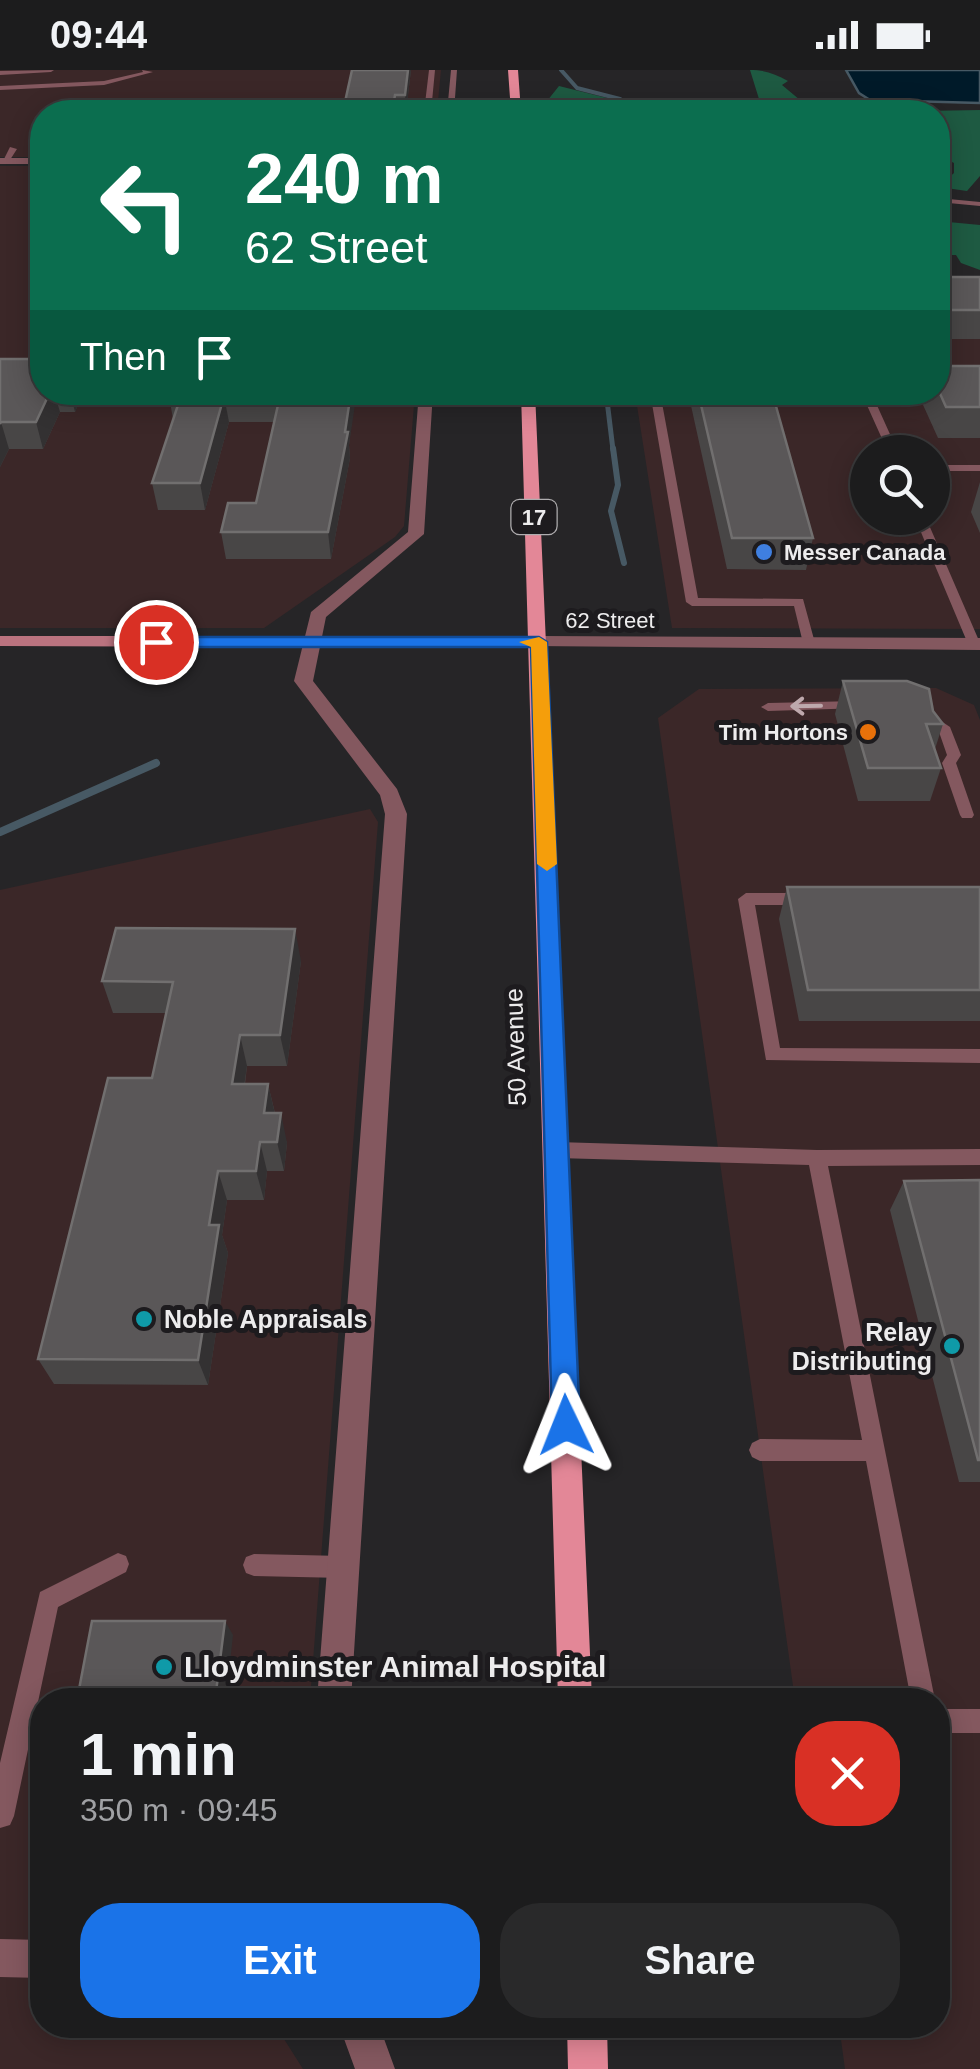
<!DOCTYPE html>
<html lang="en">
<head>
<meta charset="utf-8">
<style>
  :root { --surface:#1c1c1d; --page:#29292a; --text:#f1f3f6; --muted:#a0a1a4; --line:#3a3a3b; --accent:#1a73e8 }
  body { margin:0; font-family:Arial,sans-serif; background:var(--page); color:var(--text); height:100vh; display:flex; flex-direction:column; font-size:38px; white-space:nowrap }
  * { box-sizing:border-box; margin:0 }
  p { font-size:32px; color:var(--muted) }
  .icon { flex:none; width:55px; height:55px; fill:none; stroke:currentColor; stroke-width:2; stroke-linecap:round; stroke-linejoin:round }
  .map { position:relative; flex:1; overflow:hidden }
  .drawer { position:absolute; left:30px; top:1618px; width:920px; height:350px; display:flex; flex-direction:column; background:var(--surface); border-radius:40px; box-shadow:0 5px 25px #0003,0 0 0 2px var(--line) }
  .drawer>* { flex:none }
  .banner { position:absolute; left:30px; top:30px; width:920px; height:305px; border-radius:40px; box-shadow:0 5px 25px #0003,0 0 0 2px var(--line); background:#0b6e4f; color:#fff; overflow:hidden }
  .tools { position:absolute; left:850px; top:365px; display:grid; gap:20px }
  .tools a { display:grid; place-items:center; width:100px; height:100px; border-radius:50%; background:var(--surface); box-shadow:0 5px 25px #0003,0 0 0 2px var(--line); font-size:50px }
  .pin { position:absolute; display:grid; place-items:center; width:85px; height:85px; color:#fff; margin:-42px; border:5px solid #fff; border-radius:50%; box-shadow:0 2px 10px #0007 }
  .me { position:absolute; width:110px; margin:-55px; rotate:358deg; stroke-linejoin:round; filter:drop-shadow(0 0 8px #0008) }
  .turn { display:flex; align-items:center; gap:35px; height:210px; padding:0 50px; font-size:45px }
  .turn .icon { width:130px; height:130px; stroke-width:2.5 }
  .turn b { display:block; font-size:70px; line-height:85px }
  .then { display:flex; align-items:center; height:95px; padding:0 50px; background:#0003; gap:20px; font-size:38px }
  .round { display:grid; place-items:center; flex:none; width:105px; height:105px; border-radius:40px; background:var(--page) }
  .summary { display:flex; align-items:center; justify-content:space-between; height:170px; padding:0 50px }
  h1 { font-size:60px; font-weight:700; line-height:75px }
  .primary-button { display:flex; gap:20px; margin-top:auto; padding:20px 50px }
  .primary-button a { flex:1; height:115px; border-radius:40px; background:var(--accent); color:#fff; font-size:40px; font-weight:700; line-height:115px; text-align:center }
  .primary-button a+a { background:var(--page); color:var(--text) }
  .status { display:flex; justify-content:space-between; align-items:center; height:70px; padding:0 50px; background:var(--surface); direction:ltr }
  .status svg { height:28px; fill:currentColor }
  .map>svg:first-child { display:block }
</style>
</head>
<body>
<div class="status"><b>09:44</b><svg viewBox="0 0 49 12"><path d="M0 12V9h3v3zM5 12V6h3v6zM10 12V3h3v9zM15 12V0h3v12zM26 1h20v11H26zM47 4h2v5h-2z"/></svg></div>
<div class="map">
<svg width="980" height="1999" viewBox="0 0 980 1999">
  <rect width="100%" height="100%" fill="#262527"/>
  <path fill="#3b2728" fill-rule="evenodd" d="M0,0H441L437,42H42V87H0Z
    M0,96H42V322L415,323L404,456L395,467L264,558H0Z
    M938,207H980V559L672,558L635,323L938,322ZM868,382H932V448H868Z
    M936,618L974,635L980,650V1999H845L839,1955H938V1630H795L658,648L699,619Z
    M370,739L378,752L310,1630H42V1955H285L284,1969L303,1999H0V820Z"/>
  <path fill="#1e5a42" d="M750,0C765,0 775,4 788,11L782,15L806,35L831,42H769L759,29Z
    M559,16L611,29L635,42H550L547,31Z
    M980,40V106L967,121L946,118L943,113L954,103V93L938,85V42H867Z
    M938,151L980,155V200L961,193L956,185H938Z"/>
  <path fill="#001a29" stroke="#475964" stroke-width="2.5" d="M846,0H980V33L870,30L859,23Z"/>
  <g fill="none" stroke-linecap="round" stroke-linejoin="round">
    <path stroke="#475964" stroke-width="4" d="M561,0L577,18L620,29L642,42"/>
    <path stroke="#475964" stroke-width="5" d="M606,322L613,380"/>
    <path stroke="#475964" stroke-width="6" d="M613,378L618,415L611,441L624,493"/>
    <path stroke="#475964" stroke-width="8" d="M0,762L156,693"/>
    <path fill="#84585f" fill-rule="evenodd" d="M54,0L51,2L0,5V1Z
      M142,0L153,2L104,15L0,20V16L104,11L143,2Z
      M429,0H435L431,42H424Z
      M451,0H457L454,42H447Z
      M98,32L103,33L97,42H91Z
      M10,77L17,79L8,93H2Z
      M938,128L980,132V136L938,132Z
      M650,322H660L698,528L803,529L815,573L814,576L809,577L803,573L794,536H692L686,532Z
      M861,322H871L898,382H888Z
      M932,395H980V401H932Z
      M915,448H926L980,573L979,577H969L968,574Z
      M858,631L863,632V638L768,641L761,637L768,633Z
      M926,641L950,657L961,685L956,693L974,745L972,748H962L960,745L942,693L947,685L939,662L919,645Z
      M746,823H805L813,829L805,835H755L780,978L980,979V993L766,990L738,829Z
      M557,1072L817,1080L980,1079V1095L828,1096L935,1630H911L866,1391H760L752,1387L749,1380L752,1373L760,1369L862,1370L809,1095L557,1088L551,1085L548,1080L551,1075Z
      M118,1483L126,1486L129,1494L126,1502L58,1537L14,1746L10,1755L0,1758V1693L40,1522Z
      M254,1484L343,1486L351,1489L354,1497L351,1505L343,1508L254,1506L246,1503L243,1495L246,1487Z
      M938,1639H980V1663H938Z"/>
    <path fill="#84585f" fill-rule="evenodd" d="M0,88H42V94H0Z
      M419,322H433L424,464L326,547L313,611L397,719L407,744L351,1630H317L385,744L380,725L294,611L311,542L408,462Z
      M539,566L980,568V580L533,576L530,572Z
      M0,1869L42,1870V1908L0,1907Z
      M339,1955H379L395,1999H355Z"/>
    <path fill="#ba737f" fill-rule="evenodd" d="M0,566H539L548,572L539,578L0,576Z"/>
    <path fill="#e38797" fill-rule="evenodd" d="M508,0H518L521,42H511Z
      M521,322H535L592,1630H558Z
      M567,1955H607L608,1999H568Z"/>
  </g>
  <path fill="#484646" d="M411,0L406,42H321L345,32Z
    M938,207H980V269H938Z
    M0,289H30L42,322H83L75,342H60L43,379H9L0,397Z
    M938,296H980V368H938L919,326L920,322H938Z
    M170,322H355L349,375L350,388L331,489H226L221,462L256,433L275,352H229L205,440H158L152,413L173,349L169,326Z
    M688,322H772L813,468L806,500L727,499Z
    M980,412V463L971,442Z
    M843,611L933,641L943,654L935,679L941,698L930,731H858L835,644Z
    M787,817H980V951H799L779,849Z
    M301,891L287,996H247L245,1014H268L275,1043L287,1073L284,1101H267L264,1130H227L222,1165L228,1183L208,1315L54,1314L38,1289L152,1008L166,943H113L102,911Z
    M980,1110V1412H959L890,1140L904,1111Z"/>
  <path fill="#333132" d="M408,0H411L406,42L405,25Z
    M50,322H54L60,342L43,379L36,352Z
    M70,322H83L75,342Z
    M351,322H355L356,328L349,375L350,388L331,489L328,462Z
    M224,326L229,352L205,440L200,413Z
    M1,352L9,379L0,397V354Z
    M295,859L301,891L287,996L280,965Z
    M240,965L247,996L240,1044L232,1014Z
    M268,1014L275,1044L264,1043Z
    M281,1043L287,1073L284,1101L277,1072Z
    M260,1072L267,1101L264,1130L256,1101Z
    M218,1101L227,1130L222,1165L228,1183L208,1315L198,1290L209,1155Z
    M225,1551L233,1565L226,1630H215Z"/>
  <path fill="#5a5758" stroke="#716f6f" stroke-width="2.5" d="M352,0H408L405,25H395L392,42H321L324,31L345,32Z
    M938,207H980V240H938Z
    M42,264V322H50L36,352H1L0,354V289H30Z
    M938,296H980V337H946L938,319Z
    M170,322H351L345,362H348L328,462H221L228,433H256L280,326H224L200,413H152L181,326H169Z
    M698,322H772L813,468H732Z
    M843,611H907L929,619L933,641L943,654H926L941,698H868Z
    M787,817H980V920H808Z
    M116,858L295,859L280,965H240L232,1014H268L264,1043H281L277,1072H260L256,1101H218L209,1155H219L198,1290L38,1289L108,1008H152L173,912L102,911Z
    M980,1110V1390H978L904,1111Z
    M92,1551H225L215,1630H77Z"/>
  <defs><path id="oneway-shaft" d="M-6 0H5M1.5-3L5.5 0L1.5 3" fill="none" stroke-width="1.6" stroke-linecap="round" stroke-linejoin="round" transform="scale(2.5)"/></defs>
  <use stroke="#bea9ad" href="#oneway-shaft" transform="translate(806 636) rotate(179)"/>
  <path fill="#1a73e8" stroke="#114b97" stroke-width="2.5" d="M539,567L547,572L580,1355L576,1365L566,1369L556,1365L552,1355L531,577H156L147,572L156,567Z"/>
  <path fill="#f59e0b" d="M539,567L547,572L557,794L547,801L537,794L531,577L519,572Z"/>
  <circle fill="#3f7fe0" stroke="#1d1b1e" stroke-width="4" cx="764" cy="482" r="10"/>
  <circle fill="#e8710a" stroke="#1d1b1e" stroke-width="4" cx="868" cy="662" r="10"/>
  <g fill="#0f9aa8" stroke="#1d1b1e" stroke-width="4">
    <circle cx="144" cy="1249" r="10"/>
    <circle cx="952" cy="1276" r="10"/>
    <circle cx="164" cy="1597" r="10"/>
  </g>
  <g text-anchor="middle" stroke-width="10" stroke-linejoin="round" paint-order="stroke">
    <rect fill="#1d1b1e" stroke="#afadaf" stroke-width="2.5" x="511.5" y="430" width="45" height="34" rx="8"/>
    <g font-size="22" font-weight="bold" fill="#edeced">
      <text x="534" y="455">17</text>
    </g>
    <g font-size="22" font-weight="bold" fill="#edeced" stroke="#1d1b1e" text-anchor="start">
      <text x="784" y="490">Messer Canada</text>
      <text x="848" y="670" text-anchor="end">Tim Hortons</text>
    </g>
    <g font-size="22" fill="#edeced" stroke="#1d1b1e">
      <text x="610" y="558">62 Street</text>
    </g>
    <g font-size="25" fill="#edeced" stroke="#1d1b1e">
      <text transform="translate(515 977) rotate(-92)" y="9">50 Avenue</text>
    </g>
    <g font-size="25" font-weight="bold" fill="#edeced" stroke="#1d1b1e" text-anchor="start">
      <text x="164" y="1258">Noble Appraisals</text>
      <text x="932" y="1271" text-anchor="end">Relay<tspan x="932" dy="29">Distributing</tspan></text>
    </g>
    <g font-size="30" font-weight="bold" fill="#edeced" stroke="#1d1b1e" text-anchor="start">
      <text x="184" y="1607">Lloydminster Animal Hospital</text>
    </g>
  </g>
</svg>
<div class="tools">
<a><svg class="icon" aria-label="search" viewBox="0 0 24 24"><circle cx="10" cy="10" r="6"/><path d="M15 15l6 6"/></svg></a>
</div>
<div class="pin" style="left:156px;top:572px;background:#d93025"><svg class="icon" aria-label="arrive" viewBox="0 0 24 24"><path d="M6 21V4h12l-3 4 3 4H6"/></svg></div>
<svg class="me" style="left:566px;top:1355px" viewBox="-20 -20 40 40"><path d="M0-17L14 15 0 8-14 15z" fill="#1a73e8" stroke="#fff" stroke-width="4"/></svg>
<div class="banner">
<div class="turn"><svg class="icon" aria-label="left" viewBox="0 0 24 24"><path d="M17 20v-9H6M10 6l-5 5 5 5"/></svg><div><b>240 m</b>62 Street</div></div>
<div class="then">Then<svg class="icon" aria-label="arrive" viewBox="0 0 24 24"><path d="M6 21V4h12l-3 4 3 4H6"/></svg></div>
</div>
<section class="drawer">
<div class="summary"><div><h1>1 min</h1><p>350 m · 09:45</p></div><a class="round" style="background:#d93025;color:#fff"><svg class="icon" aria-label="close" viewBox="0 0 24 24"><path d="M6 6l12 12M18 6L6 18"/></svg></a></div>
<div class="primary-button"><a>Exit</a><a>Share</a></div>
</section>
</div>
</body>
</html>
